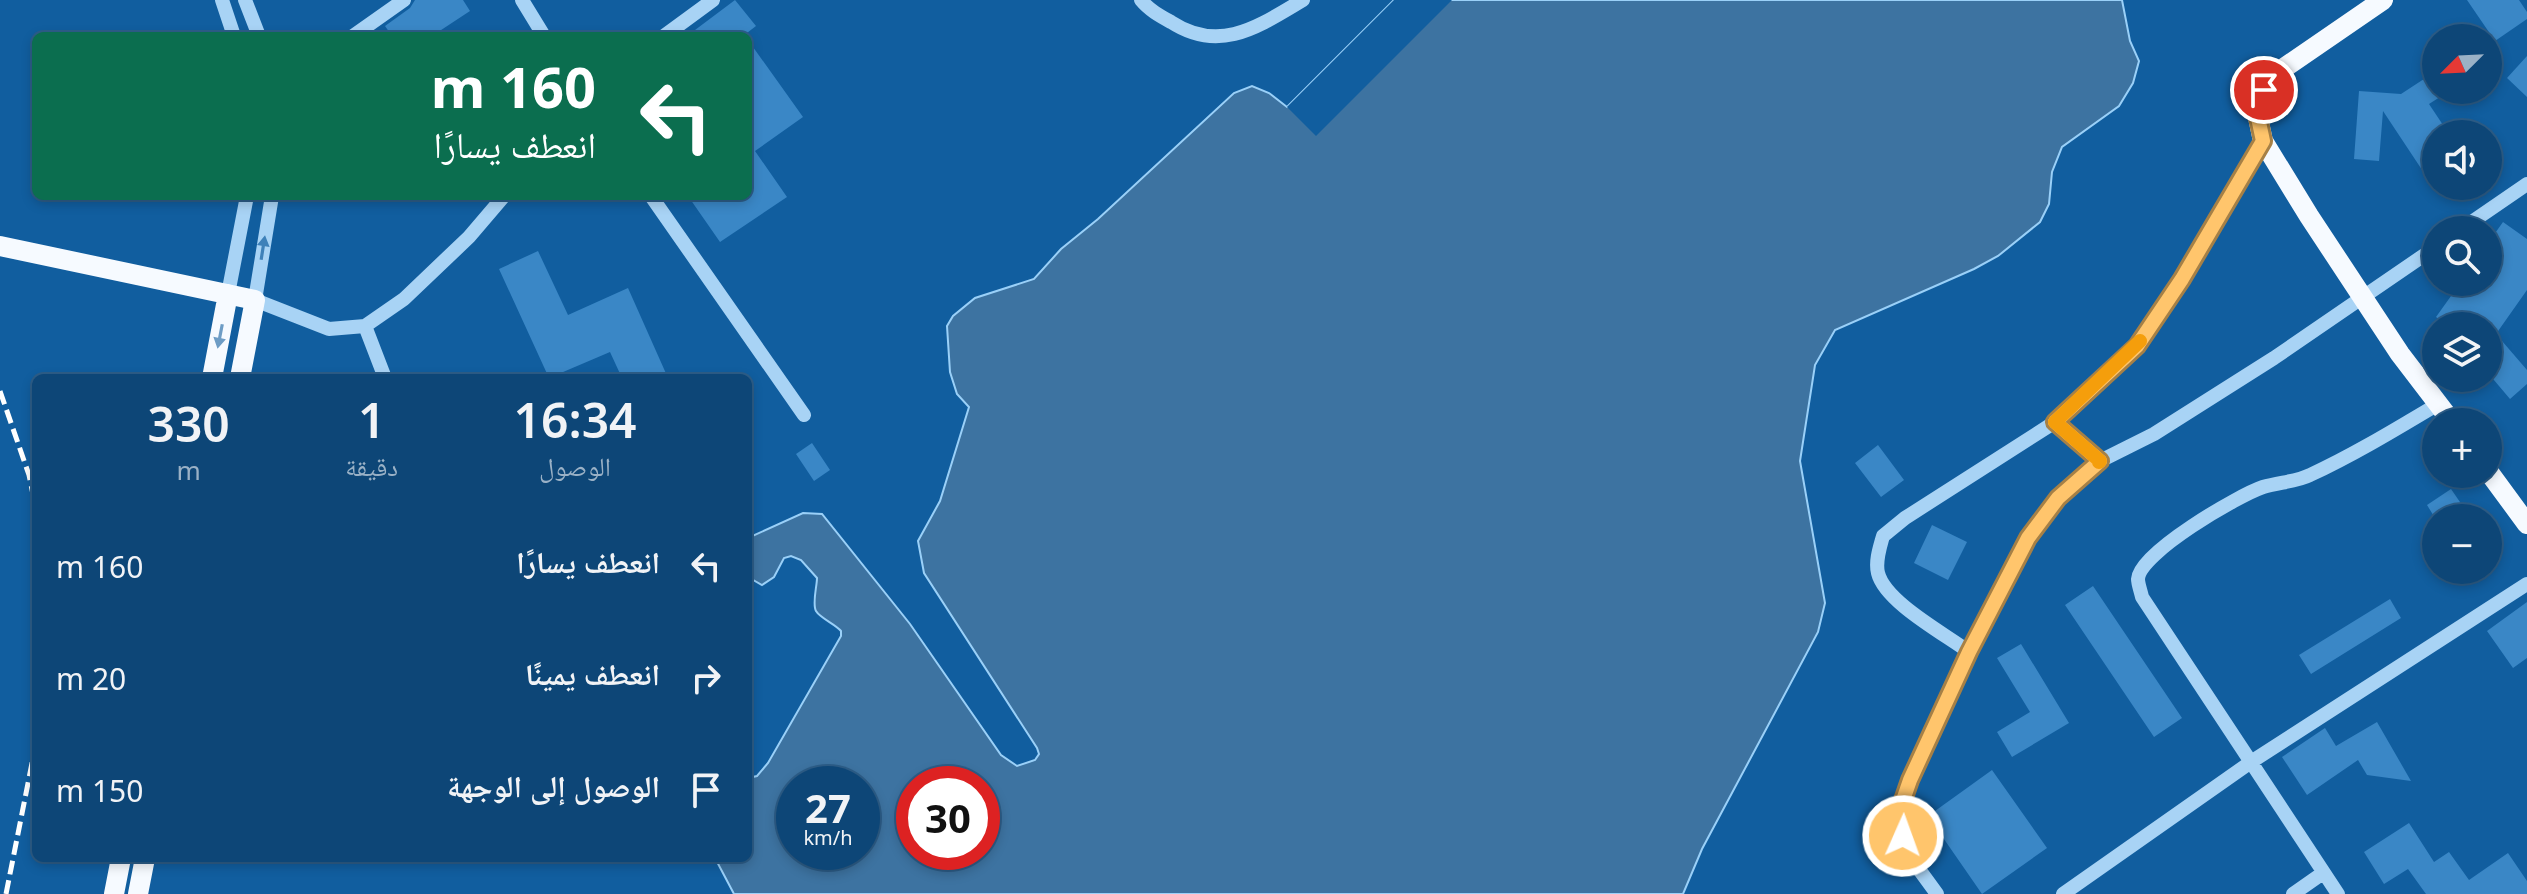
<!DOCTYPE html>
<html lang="ar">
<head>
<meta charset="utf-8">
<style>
  :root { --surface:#0d4677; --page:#1b507f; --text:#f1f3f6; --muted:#9ab1c6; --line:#2d5e89 }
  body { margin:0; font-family:"Noto Sans","Noto Naskh Arabic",sans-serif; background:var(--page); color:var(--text); direction:rtl; height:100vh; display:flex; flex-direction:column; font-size:30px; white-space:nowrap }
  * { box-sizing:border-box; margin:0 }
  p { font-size:26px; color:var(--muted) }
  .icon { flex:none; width:44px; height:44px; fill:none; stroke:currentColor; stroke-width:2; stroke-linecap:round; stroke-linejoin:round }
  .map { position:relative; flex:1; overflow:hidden; direction:ltr }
  .sheet { position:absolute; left:32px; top:374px; width:720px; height:488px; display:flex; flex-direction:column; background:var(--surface); border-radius:12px; box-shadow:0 4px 12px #0003,0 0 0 2px var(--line); direction:rtl }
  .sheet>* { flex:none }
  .hud { position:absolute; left:32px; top:32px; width:720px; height:168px; border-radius:12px; box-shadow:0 4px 12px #0003,0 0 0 2px var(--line); direction:rtl; background:#0b6e4f; color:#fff; overflow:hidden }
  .needle { width:52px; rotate:246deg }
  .buttons { position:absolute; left:2422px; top:24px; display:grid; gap:16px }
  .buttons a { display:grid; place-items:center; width:80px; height:80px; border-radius:50%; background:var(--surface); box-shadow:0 4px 12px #0003,0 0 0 2px var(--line); font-size:40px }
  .speed { position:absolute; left:776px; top:766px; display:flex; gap:16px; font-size:40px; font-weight:700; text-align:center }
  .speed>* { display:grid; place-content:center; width:104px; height:104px; border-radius:50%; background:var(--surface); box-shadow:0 4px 12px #0003,0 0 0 2px var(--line); line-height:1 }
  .speed small { font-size:20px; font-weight:400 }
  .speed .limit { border:12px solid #d22; background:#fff; color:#111 }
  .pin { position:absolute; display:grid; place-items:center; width:68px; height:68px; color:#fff; margin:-34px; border:4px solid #fff; border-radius:50%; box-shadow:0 2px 8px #0007 }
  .me { position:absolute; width:88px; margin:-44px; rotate:2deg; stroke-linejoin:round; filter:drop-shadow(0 0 6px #0008) }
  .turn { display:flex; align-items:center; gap:28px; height:168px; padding:0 24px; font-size:36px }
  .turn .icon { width:104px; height:104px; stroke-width:2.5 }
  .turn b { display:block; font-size:56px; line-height:68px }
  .eta { display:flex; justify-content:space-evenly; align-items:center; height:136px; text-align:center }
  .eta b { font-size:48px; font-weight:600; line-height:56px }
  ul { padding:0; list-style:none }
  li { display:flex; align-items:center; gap:24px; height:112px; padding:0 24px }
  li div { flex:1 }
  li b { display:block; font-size:30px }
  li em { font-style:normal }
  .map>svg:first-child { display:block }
</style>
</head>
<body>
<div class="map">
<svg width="2527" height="894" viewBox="0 0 2527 894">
  <rect width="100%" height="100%" fill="#115e9f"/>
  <path fill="#3d73a1" stroke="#9ad0f8" stroke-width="2" fill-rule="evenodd" d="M1394,0H2122L2130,41L2139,61L2133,83L2119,106L2062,147L2052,172L2049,204L2040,222L1998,256L1974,269L1835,330L1815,365L1800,461L1825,603L1818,632L1702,849L1683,894H734L715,858H748V778L757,776L768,763L841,636V631C835,624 820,618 816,611C812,604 817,586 817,578L801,560L791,556L784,558L774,577L762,585L748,577V538L803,513L822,514L910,624L1001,755L1017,766L1035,760L1039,754L1037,748L924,573L918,541L940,501L969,407L957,394L950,372L947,326L953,316L975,298L1034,279L1061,249L1098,219L1234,93L1252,86L1269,93L1287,107ZM794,784H862V852H794ZM914,784H982V852H914Z"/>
  <path fill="#115e9f" d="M1394,0H1452L1316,136L1287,107Z"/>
  <path fill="#3a87c6" d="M415,0H463L470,11L432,36H392L385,26L410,8Z
    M735,0L756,26L743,36H687Z
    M2467,0H2519L2527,12V19L2495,41Z
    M748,40L803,117L755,151L787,197L720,242L688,196H748Z
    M2527,56V97L2507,78Z
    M2427,77L2440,97L2429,104L2449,134H2436V191L2383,111L2379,161L2354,159L2359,91L2401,94Z
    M2503,222L2527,239V290L2496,334L2527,370V384L2510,399L2488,373V326H2449L2436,317L2461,282H2488V243Z
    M538,251L568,315L628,288L668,378H622L610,352L549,378L499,269Z
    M812,443L830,470L814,481L796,454Z
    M1878,445L1904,480L1881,497L1855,463Z
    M2451,489L2471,518H2435L2427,505Z
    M1932,525L1967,542L1948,580L1914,563Z
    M2093,586L2182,718L2154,737L2065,605Z
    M2390,599L2401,618L2311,674L2299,655Z
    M2527,602V658L2513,668L2487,631Z
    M2021,644L2069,723L2012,757L1997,732L2030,712L1997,658Z
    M2377,722L2411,781L2367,775L2358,760L2307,795L2282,757L2325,728L2336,746Z
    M1992,770L2047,848L1982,894L1928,816Z
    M2409,823L2434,862L2449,852L2469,880L2508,853L2527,881V894H2426L2408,869L2384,884L2364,852Z"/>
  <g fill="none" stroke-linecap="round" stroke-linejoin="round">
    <path stroke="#a8d3f5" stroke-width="14" d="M222,0L234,36
      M245,0L259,36
      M522,0L544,36
      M1141,0C1149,10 1160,16 1171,22C1220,54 1259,26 1303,0
      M353,36L404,0
      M664,36L713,0
      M272,196L255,300L329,329L365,326L404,299L469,237L504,196
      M651,196L804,415
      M2460,230L2527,184
      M228,294L247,196
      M365,326L385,378
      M2055,422L2100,461
      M1969,652C1945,634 1885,602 1878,573C1875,561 1880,547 1883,536L1905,518L2055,422L2137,346L2182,279L2263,141
      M1937,894L1910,857L1903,836L1900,809L1910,780L1969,652L2028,538L2058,498L2100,461L2154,434L2274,358L2436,247
      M2063,894L2251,762L2527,584
      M2293,894L2323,873
      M2338,894L2142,597C2141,592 2138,584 2138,579C2139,553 2239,495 2263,487C2279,482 2296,482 2310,475C2355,454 2396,429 2438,404"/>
    <path stroke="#f6faff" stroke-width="20" d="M2383,0L2278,72L2264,90L2257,113L2263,141L2309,216L2400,354L2452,422
      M0,246L255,300L240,378
      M212,378L228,294
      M2488,471L2527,524
      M114,894L121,858
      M138,894L145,858"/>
    <path stroke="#fff" stroke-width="5" stroke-dasharray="14 6" stroke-linecap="butt" d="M0,391L29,475L36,509
      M6,894L36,743"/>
  </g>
  <defs><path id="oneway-solid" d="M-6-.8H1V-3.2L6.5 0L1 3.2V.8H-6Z" transform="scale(2)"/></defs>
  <use fill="#3e81b9" href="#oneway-solid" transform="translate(263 248) rotate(-81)"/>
  <use fill="#6d9cc5" href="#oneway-solid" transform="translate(220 336) rotate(101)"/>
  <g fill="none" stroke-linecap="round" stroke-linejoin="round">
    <g stroke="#a68046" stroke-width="20">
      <path id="route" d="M1903,836L1900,809L1910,780L1969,652L2028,538L2058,498L2100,461L2055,422L2137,346L2182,279L2263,141L2257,113L2264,90"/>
    </g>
    <use href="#route" stroke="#ffc56c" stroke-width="14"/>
    <path stroke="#f59e0b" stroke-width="14" d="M2099,462L2100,461L2055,422L2140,341"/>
  </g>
</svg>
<div class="buttons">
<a><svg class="needle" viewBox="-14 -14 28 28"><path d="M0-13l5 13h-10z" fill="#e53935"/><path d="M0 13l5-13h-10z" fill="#9ab1c6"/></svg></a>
<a><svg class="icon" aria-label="sound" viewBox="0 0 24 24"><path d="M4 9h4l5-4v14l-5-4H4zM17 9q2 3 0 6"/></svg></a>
<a><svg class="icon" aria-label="search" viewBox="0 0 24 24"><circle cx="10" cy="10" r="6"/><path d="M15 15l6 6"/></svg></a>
<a><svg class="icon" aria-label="layers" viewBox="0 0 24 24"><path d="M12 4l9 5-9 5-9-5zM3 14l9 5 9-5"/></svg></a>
<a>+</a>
<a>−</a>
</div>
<div class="speed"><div>27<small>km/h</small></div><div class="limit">30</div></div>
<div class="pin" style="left:2264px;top:90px;background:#d93025"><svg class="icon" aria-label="arrive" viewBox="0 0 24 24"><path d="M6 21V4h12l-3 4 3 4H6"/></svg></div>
<svg class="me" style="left:1903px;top:836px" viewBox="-20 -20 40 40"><circle r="17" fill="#ffc56c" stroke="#fff" stroke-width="3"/><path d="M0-11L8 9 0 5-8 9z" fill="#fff"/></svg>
<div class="hud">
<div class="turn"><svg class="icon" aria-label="left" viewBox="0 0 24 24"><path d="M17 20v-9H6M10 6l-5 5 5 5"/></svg><div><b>160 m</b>انعطف يسارًا</div></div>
</div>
<section class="sheet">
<div class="eta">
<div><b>16:34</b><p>الوصول</p></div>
<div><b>1</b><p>دقيقة</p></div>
<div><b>330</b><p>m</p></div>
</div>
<ul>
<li><svg class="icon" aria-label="left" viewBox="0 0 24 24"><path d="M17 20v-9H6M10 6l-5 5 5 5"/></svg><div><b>انعطف يسارًا</b></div><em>160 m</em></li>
<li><svg class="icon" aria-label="right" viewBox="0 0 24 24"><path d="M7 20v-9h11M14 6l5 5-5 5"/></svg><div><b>انعطف يمينًا</b></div><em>20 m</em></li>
<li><svg class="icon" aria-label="arrive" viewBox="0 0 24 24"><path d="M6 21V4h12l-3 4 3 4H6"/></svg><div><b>الوصول إلى الوجهة</b></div><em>150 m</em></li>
</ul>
</section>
</div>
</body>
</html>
